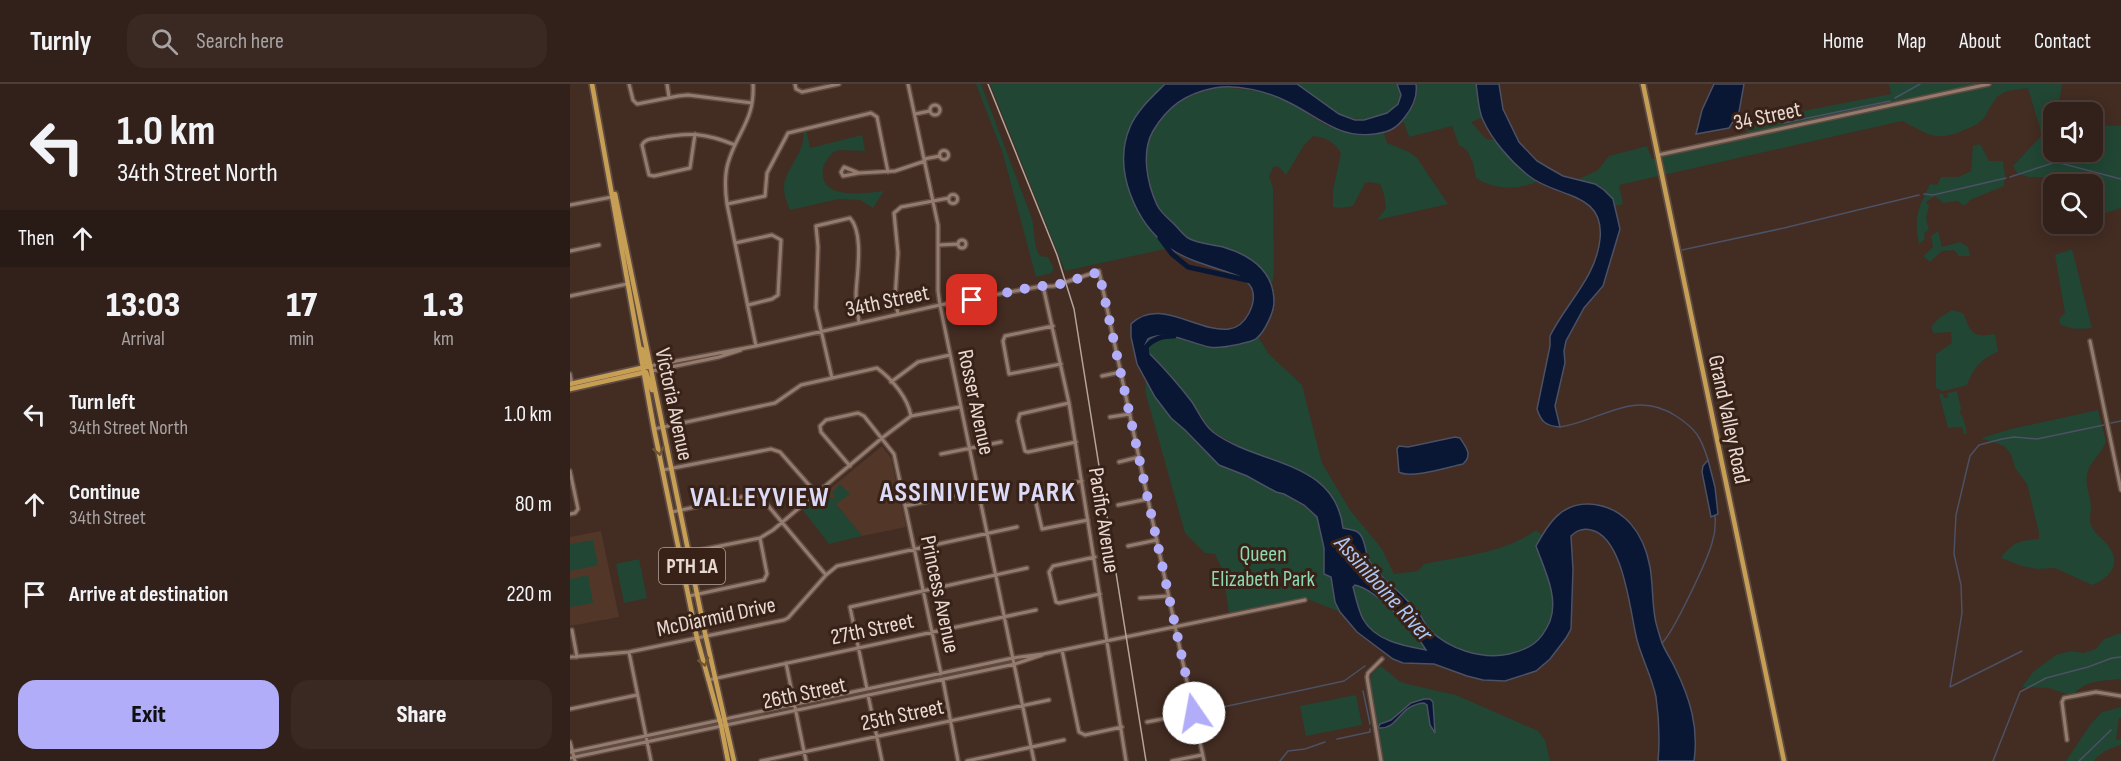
<!DOCTYPE html>
<html lang="en">
<head>
<meta charset="utf-8">
<style>
  :root { --surface:#32211a; --page:#3a2923; --text:#f1f3f6; --muted:#a8a3a2; --line:#4d3e39; --accent:#b2adf9 }
  body { margin:0; font-family:"Sofia Sans Condensed",sans-serif; background:var(--page); color:var(--text); height:100vh; display:flex; flex-direction:column; font-size:22px; white-space:nowrap }
  * { box-sizing:border-box; margin:0 }
  p { font-size:20px; color:var(--muted) }
  .icon { flex:none; width:33px; height:33px; fill:none; stroke:currentColor; stroke-width:2; stroke-linecap:round; stroke-linejoin:round }
  .map { position:relative; flex:1; overflow:hidden }
  .panel { display:flex; flex-direction:column; background:var(--surface); width:570px }
  .panel>* { flex:none }
  .banner { background:#32211a; color:var(--text); overflow:hidden }
  .buttons { position:absolute; left:1473px; top:18px; display:grid; gap:12px }
  .buttons a { display:grid; place-items:center; width:60px; height:60px; border-radius:12px; background:var(--surface); box-shadow:0 3px 15px #0003,0 0 0 2px var(--line); font-size:30px }
  .pin { position:absolute; display:grid; place-items:center; width:51px; height:51px; color:#fff; margin:-26px; border-radius:12px; box-shadow:0 3px 9px #0006 }
  .me { position:absolute; width:66px; margin:-33px; rotate:348deg; stroke-linejoin:round; filter:drop-shadow(0 0 4px #0008) }
  .turn { display:flex; align-items:center; gap:21px; height:126px; padding:0 18px; font-size:27px }
  .turn .icon { width:78px; height:78px; stroke-width:2.5 }
  .turn b { display:block; font-size:42px; line-height:51px }
  .then { display:flex; align-items:center; height:57px; padding:0 18px; background:#0003; gap:12px; font-size:22px }
  .eta { display:flex; justify-content:space-evenly; align-items:center; height:102px; text-align:center }
  .eta b { font-size:36px; font-weight:800; line-height:42px }
  .action { display:flex; gap:12px; margin-top:auto; padding:12px 18px }
  .action a { flex:1; height:69px; border-radius:18px; background:var(--accent); color:#111; font-size:24px; font-weight:800; line-height:69px; text-align:center }
  .action a+a { background:var(--page); color:var(--text) }
  ul { padding:0; list-style:none }
  li { display:flex; align-items:center; gap:18px; height:90px; padding:0 18px }
  li div { flex:1 }
  li b { display:block; font-size:22px }
  li em { font-style:normal }
  header { display:flex; align-items:center; gap:36px; box-sizing:border-box; height:84px; padding:0 30px; background:var(--surface); border-bottom:2px solid var(--line) }
  header strong { font-size:28px }
  nav { display:flex; gap:33px; margin-inline-start:auto; font-size:21px }
  .search { width:420px; height:54px; background:var(--page); display:flex; align-items:center; gap:15px; box-sizing:border-box; padding:0 21px; border-radius:18px; color:var(--muted); font-size:22px }
  main { display:flex; flex:1; min-height:0 }
  .map>svg:first-child { display:block }
</style>
</head>
<body>
<header>
<strong>Turnly</strong>
<div class="search"><svg class="icon" aria-label="search" viewBox="0 0 24 24"><circle cx="10" cy="10" r="6"/><path d="M15 15l6 6"/></svg>Search here</div>
<nav><a>Home</a><a>Map</a><a>About</a><a>Contact</a></nav>
</header>
<main>
<section class="panel">
<div class="banner">
<div class="turn"><svg class="icon" aria-label="left" viewBox="0 0 24 24"><path d="M17 20v-9H6M10 6l-5 5 5 5"/></svg><div><b>1.0 km</b>34th Street North</div></div>
<div class="then">Then<svg class="icon" aria-label="ahead" viewBox="0 0 24 24"><path d="M12 20V5M6 11l6-6 6 6"/></svg></div>
</div>
<div class="eta">
<div><b>13:03</b><p>Arrival</p></div>
<div><b>17</b><p>min</p></div>
<div><b>1.3</b><p>km</p></div>
</div>
<ul>
<li><svg class="icon" aria-label="left" viewBox="0 0 24 24"><path d="M17 20v-9H6M10 6l-5 5 5 5"/></svg><div><b>Turn left</b><p>34th Street North</p></div><em>1.0 km</em></li>
<li><svg class="icon" aria-label="ahead" viewBox="0 0 24 24"><path d="M12 20V5M6 11l6-6 6 6"/></svg><div><b>Continue</b><p>34th Street</p></div><em>80 m</em></li>
<li><svg class="icon" aria-label="arrive" viewBox="0 0 24 24"><path d="M6 21V4h12l-3 4 3 4H6"/></svg><div><b>Arrive at destination</b></div><em>220 m</em></li>
</ul>
<div class="action"><a>Exit</a><a>Share</a></div>
</section>
<div class="map">
<svg width="1551" height="677" viewBox="0 0 1551 677">
  <rect width="100%" height="100%" fill="#432c22"/>
  <path fill="#523729" d="M312,362L321,374L336,443L292,452L256,408Z
    M31,447L49,533L0,542V453Z"/>
  <path fill="#214634" d="M406,0H411L461,132C466,145 462,161 470,172L478,173L484,185L481,189L466,193L433,70Z
    M420,0H595L567,31L561,41L557,53L554,75L556,93L574,137L599,164L495,187Z
    M727,0H827L831,11C827,22 819,30 808,33C773,42 754,19 727,0Z
    M846,0H906L912,34L901,38L916,55L926,56C937,72 951,87 967,98C948,106 924,106 906,94L903,79L897,66L889,61L882,42L839,53L833,37L845,18Z
    M1319,0H1492L1489,18L1493,28H1484V68H1522L1523,41L1551,42V124L1532,130H1523L1522,100H1506L1491,94L1458,93L1447,89L1443,82L1472,51L1458,4C1451,5 1441,6 1435,8C1424,12 1420,25 1414,34C1409,40 1401,43 1394,46C1364,59 1359,50 1332,37L1049,101L1053,120L1045,122L1042,115L1009,95L1028,86L1039,72L1077,62L1082,75L1178,53L1175,38L1321,10Z
    M652,3L694,8L717,17L757,42L794,52L814,49L817,59L839,68L847,74L878,120L807,136L816,124L814,110L810,100L800,98L795,99L783,122L769,124L763,123V106L771,69C764,57 756,54 743,52L734,61L716,91L709,83L704,82L699,92L703,104L704,190L702,200C693,179 674,169 652,163C641,160 627,160 617,153C611,149 592,129 588,124C582,114 580,99 578,88C570,36 606,12 652,3Z
    M236,45L240,64L292,51L295,67L270,66L263,68C260,72 254,79 253,84C248,117 295,109 314,107L303,124L290,116L269,115L220,126C217,119 214,112 214,103C215,84 237,68 233,46Z
    M1410,60L1419,77H1433L1435,91L1434,102L1400,116L1394,122L1388,117L1373,119L1365,112L1356,118L1359,122L1356,134L1359,146L1354,149L1355,155L1349,160C1343,133 1349,123 1360,100L1367,101L1371,93H1388L1401,87L1403,62Z
    M1368,147L1372,163L1390,158L1398,163L1400,172H1389L1384,166L1372,167L1360,178L1353,172L1363,163L1361,152Z
    M1502,165L1522,244C1510,245 1500,246 1490,240L1489,235L1495,229L1485,171Z
    M1382,226L1393,229C1402,249 1401,254 1425,250L1428,268C1411,275 1404,283 1397,301L1373,307L1366,304V270L1382,259L1381,248L1364,249L1361,243L1369,234Z
    M594,251C625,258 658,272 688,253L699,270L732,301L752,379L780,426L812,465L824,490L848,487L854,480C892,472 934,469 966,446L972,451L966,462C974,484 989,513 980,537C971,558 960,565 939,570C912,576 878,565 859,545C855,540 852,535 849,530C845,523 839,518 833,513C822,501 807,491 799,476C794,467 797,453 786,448C782,446 777,447 773,444L772,439L670,363L642,347L621,317L579,269L575,261L578,255Z
    M576,297L601,334L615,346L649,381L677,392L706,408L714,410L743,428L747,433L752,453L754,464V489L761,493L765,518L770,528L735,514L659,529L652,484L645,470L635,469L615,449L575,307Z
    M1387,307L1391,324L1390,330L1393,333L1397,349L1394,350L1392,343L1378,344L1369,310H1373L1374,314H1378L1377,309Z
    M1528,326L1536,358C1532,369 1519,379 1517,390C1515,401 1520,411 1521,422C1521,428 1519,435 1521,441C1525,452 1536,456 1541,466C1551,482 1537,496 1522,501L1485,484L1468,485L1452,482L1431,474C1444,457 1449,457 1469,455V449L1457,400L1445,384L1441,370L1434,362L1411,354L1441,345Z
    M270,400L280,410L266,420L292,452L259,460L232,425L254,407L262,415L265,412L262,409Z
    M23,456L28,481L0,487V460Z
    M69,475L77,514L54,519L46,480Z
    M18,491L23,519L0,523V495Z
    M785,501C808,505 842,546 856,566C834,561 805,558 793,535C788,525 786,513 783,503Z
    M1548,550H1551V595C1531,597 1515,596 1502,612L1479,604L1452,603L1463,588L1486,571L1501,567L1514,569L1526,565L1534,555Z
    M811,582L829,597L837,600L886,611L968,647L975,656L980,677H813L799,600C800,590 804,587 811,582Z
    M786,611L792,641L736,652L730,622Z
    M1551,623V634H1549L1546,656L1551,655V661C1540,664 1531,668 1524,677H1496L1520,641L1532,628Z"/>
  <path fill="#091735" stroke="#4c5164" stroke-width="1.5" fill-rule="evenodd" d="M595,0H727L769,30L785,36H794L817,29L828,20L831,11L827,0H846C848,13 843,23 835,33C826,45 819,48 805,50C768,55 749,33 718,18C697,7 667,0 644,4C615,10 598,22 583,47C571,68 577,99 587,121C591,129 599,135 605,141C609,145 613,151 618,154C629,160 641,160 653,163C680,171 704,186 704,218C704,228 695,247 687,254C683,258 676,258 670,260C660,262 650,265 639,263C620,259 596,245 578,255L575,261L579,269C594,284 609,301 622,318C628,327 634,341 643,348C688,382 765,375 773,444C776,445 779,445 782,446C796,448 794,466 799,476C806,490 822,501 833,512C838,518 845,523 849,529C852,534 855,540 859,545C878,565 912,576 939,570C960,565 971,558 980,537C989,513 974,485 966,462C978,440 991,419 1019,420C1055,422 1074,450 1080,483C1083,500 1082,517 1085,534C1086,541 1089,549 1091,556C1094,566 1101,575 1105,584C1120,614 1129,644 1124,677H1088C1090,655 1089,634 1086,613C1082,593 1072,575 1067,556C1060,529 1054,453 1021,446C1013,444 1007,446 1001,452L1003,486L1001,545L996,554L980,575L966,587L935,597L913,596L897,592L864,580L833,579L823,575L787,548L770,528L765,518L761,493L754,490V464L747,433L734,421L714,410L706,408L677,392L649,381L615,346L601,334L585,313L567,280L561,253V240C589,212 628,249 659,245C676,243 687,219 682,205C680,200 676,197 673,194C650,184 621,179 601,165C565,139 542,85 560,43C567,26 583,12 595,0ZM785,501C807,506 844,546 856,566C834,562 805,557 793,535C788,525 786,514 783,503Z
    M906,0H929L933,25L949,58L967,77L979,84L993,92L1025,100L1034,106L1043,115L1050,145L1033,202L1014,224L996,257L994,267L995,279L985,322L990,343C976,342 971,338 967,325L980,262V252C996,219 1026,194 1030,155C1035,107 986,114 959,92C941,78 922,56 913,36C908,26 908,11 906,0Z
    M1144,0H1174L1169,28L1159,44L1126,50L1132,26Z
    M885,353L890,354C896,363 903,371 893,380C878,383 841,395 829,388L827,365L829,362L838,363Z
    M1138,376L1145,403L1148,430L1141,433L1132,388L1133,382Z
    M854,615H860L863,618L865,649L860,641L857,621L854,619C828,621 829,646 808,644L810,640L821,636L841,619Z"/>
  <g fill="none" stroke-linecap="round" stroke-linejoin="round">
    <path stroke="#4c5164" stroke-width="1.5" d="M1325,14L1350,0
      M1214,39L1320,17
      M1440,93L1486,78L1551,95
      M1354,110L1363,111L1436,94
      M1112,166L1214,144L1349,111
      M1541,339L1551,337
      M990,343C1031,337 1064,304 1106,332C1126,345 1131,353 1138,376
      M1092,559C1103,549 1137,477 1142,459C1145,450 1146,442 1145,432
      M1452,567L1380,603L1392,529L1391,501L1384,470L1386,431L1400,372L1409,361L1432,355L1444,353L1467,355L1534,341
      M793,607L800,640
      M653,623L774,597L795,582
      M767,655L800,648V645
      M710,677L718,667L735,665L755,658
      M1423,677L1450,608L1476,594L1518,583L1542,574L1551,573
      M1509,677L1541,646"/>
    <path stroke="#091735" stroke-width="5" d="M590,154L602,170L618,183L681,197
      M577,270L576,263C584,254 593,252 604,252"/>
    <g stroke="#5e4b42" stroke-width="6">
      <path id="minor" d="M59,0L63,16L67,20L108,12L118,11L182,19
        M97,0L99,13
        M183,0C185,36 167,48 158,79C154,93 155,106 157,120L186,262
        M225,0L226,5L232,8L269,0
        M338,0L368,141V207L370,221L464,677
        M360 26a5 5 0 1 1 10 0a5 5 0 1 1-10 0Z
        M345,30L360,27
        M125,50L120,84L84,92L79,91L72,61C75,55 81,55 88,54C119,48 136,49 165,61
        M369.5 71a4.5 4.5 0 1 1 9 0a4.5 4.5 0 1 1-9 0Z
        M1088,71L1419,0
        M354,75L370,72
        M289,89L274,83L271,88L273,92L289,89L325,87L355,77
        M378.5 115a4.5 4.5 0 1 1 9 0a4.5 4.5 0 1 1-9 0Z
        M157,120L195,112L197,89L218,49L301,29L307,33L318,88
        M0,121L42,113
        M388 160a4 4 0 1 1 8 0a4 4 0 1 1-8 0Z
        M165,159L202,151L211,156L208,211L202,215L178,221
        M369,161L388,160
        M0,167L29,161
        M473,202L499,319L556,677
        M0,212L57,200
        M328,230L325,215L328,169L324,129L331,123L379,114
        M483,242L435,252L433,257L439,290L491,280
        M1520,257L1551,406
        M80,282L186,262L370,221L467,203L484,202L529,187L634,677
        M82,287L149,273L171,266
        M0,290L2,300
        M532,292L551,288
        M262,294L246,224L248,163L246,142L280,134C294,149 287,189 286,209C286,219 288,229 289,239
        M321,298L348,278L380,271
        M499,319L450,330L448,337L455,367L458,368L506,358
        M540,333L560,330
        M84,345L205,319L231,301L307,284C322,295 338,314 341,332
        M371,370L431,358
        M549,378L569,373
        M280,382L251,348L250,342L256,336L288,329L294,332L324,370L371,590
        M93,386L201,365L210,368L247,410
        M0,387L8,425L5,429L0,430
        M512,397L466,407L464,410L472,445L518,436
        M548,421L578,415
        M335,422L439,400
        M102,428L185,410L190,412L256,491
        M558,462L587,456
        M110,470L190,454L203,446L312,354L341,332L390,323
        M525,473L483,482L479,488L486,518L489,519L530,510
        M119,512L194,496L197,490L190,454
        M570,514L598,512
        M2,546L7,573
        M492,566L509,648L515,651L552,643
        M59,568L81,677
        M0,573L59,568L214,536L218,534L256,491L267,482L447,443
        M216,579L236,677
        M138,596L466,526
        M373,596L388,677
        M297,605L280,523L457,484
        M298,611L312,677
        M0,625L67,611
        M577,638L624,629
        M1497,656L1492,618L1494,614L1526,608L1551,612
        M0,658L5,677
        M0,668L443,574L473,570L735,516
        M0,674L445,580L472,571
        M191,677L479,616
        M397,677L494,656
        M602,677L632,671
        M811,677L797,593L798,589L812,575"/>
    </g>
    <g stroke="#5e4b42" stroke-width="8">
      <path id="major" d="M22,0L84,345L127,554L151,641L158,677
        M1073,0L1214,677
        M45,110L135,549L164,677
        M72,265L78,283
        M76,288L82,306
        M0,300L80,282
        M0,305L76,288"/>
    </g>
    <use href="#minor" stroke="#957b6e" stroke-width="3"/>
    <use href="#major" stroke="#c69e54" stroke-width="4.5"/>
    <path stroke="#b5a49c" stroke-width="1.5" d="M418,0L487,171L504,225L576,677"/>
  </g>
  <defs><path id="oneway-chevron" d="M-2-3.5L2.5 0L-2 3.5" fill="none" stroke-width="1.6" stroke-linecap="round" stroke-linejoin="round" transform="scale(1.5)"/></defs>
  <g stroke="#715430">
    <use href="#oneway-chevron" transform="translate(89 367) rotate(78)"/>
    <use href="#oneway-chevron" transform="translate(134 578) rotate(75)"/>
  </g>
  <g fill="none" stroke-linecap="round" stroke-linejoin="round">
    <path stroke="#b2adf9" stroke-width="10" stroke-dasharray="0 18" d="M402,216L467,202H484L529,188L624,629"/>
  </g>
  <g text-anchor="middle" stroke-width="6" stroke-linejoin="round" paint-order="stroke">
    <rect fill="#382218" stroke="#b3a29a" stroke-width="1.5" x="89" y="464" width="66" height="36" rx="4.5"/>
    <g font-size="21" font-weight="bold" fill="#e8d9d2">
      <text x="122" y="489">PTH 1A</text>
    </g>
    <g font-size="22" fill="#e8d9d2" stroke="#382218">
      <text transform="translate(1197 31) rotate(-12)" y="8">34 Street</text>
      <text transform="translate(317 216) rotate(-12)" y="8">34th Street</text>
      <text transform="translate(407 318) rotate(78)" y="8">Rosser Avenue</text>
      <text transform="translate(105 320) rotate(78)" y="8">Victoria Avenue</text>
      <text transform="translate(1160 335) rotate(78)" y="8">Grand Valley Road</text>
      <text transform="translate(535 436) rotate(81)" y="8">Pacific Avenue</text>
      <text transform="translate(371 510) rotate(78)" y="8">Princess Avenue</text>
      <text transform="translate(146 532) rotate(-12)" y="8">McDiarmid Drive</text>
      <text transform="translate(302 544) rotate(-12)" y="8">27th Street</text>
      <text transform="translate(234 608) rotate(-12)" y="8">26th Street</text>
      <text transform="translate(332 630) rotate(-12)" y="8">25th Street</text>
    </g>
    <g font-size="22" fill="#8ed8b2" stroke="#382218">
      <text x="693" y="477">Queen<tspan x="693" dy="25">Elizabeth Park</tspan></text>
    </g>
    <g font-size="24" font-style="italic" fill="#adc6f6" stroke="#382218">
      <text transform="translate(814 504) rotate(48)" y="8">Assiniboine River</text>
    </g>
    <g font-size="28" font-weight="bold" letter-spacing="1.5" fill="#dbdaf7" stroke="#382218">
      <text x="408" y="417">ASSINIVIEW PARK</text>
      <text x="190" y="422">VALLEYVIEW</text>
    </g>
  </g>
</svg>
<div class="buttons">
<a><svg class="icon" aria-label="sound" viewBox="0 0 24 24"><path d="M4 9h4l5-4v14l-5-4H4zM17 9q2 3 0 6"/></svg></a>
<a><svg class="icon" aria-label="search" viewBox="0 0 24 24"><circle cx="10" cy="10" r="6"/><path d="M15 15l6 6"/></svg></a>
</div>
<div class="pin" style="left:402px;top:216px;background:#d93025"><svg class="icon" aria-label="arrive" viewBox="0 0 24 24"><path d="M6 21V4h12l-3 4 3 4H6"/></svg></div>
<svg class="me" style="left:624px;top:629px" viewBox="-20 -20 40 40"><circle r="19" fill="#fff"/><path d="M0-13L10 11 0 6-10 11z" fill="#b2adf9"/></svg>
</div>
</main>
</body>
</html>
